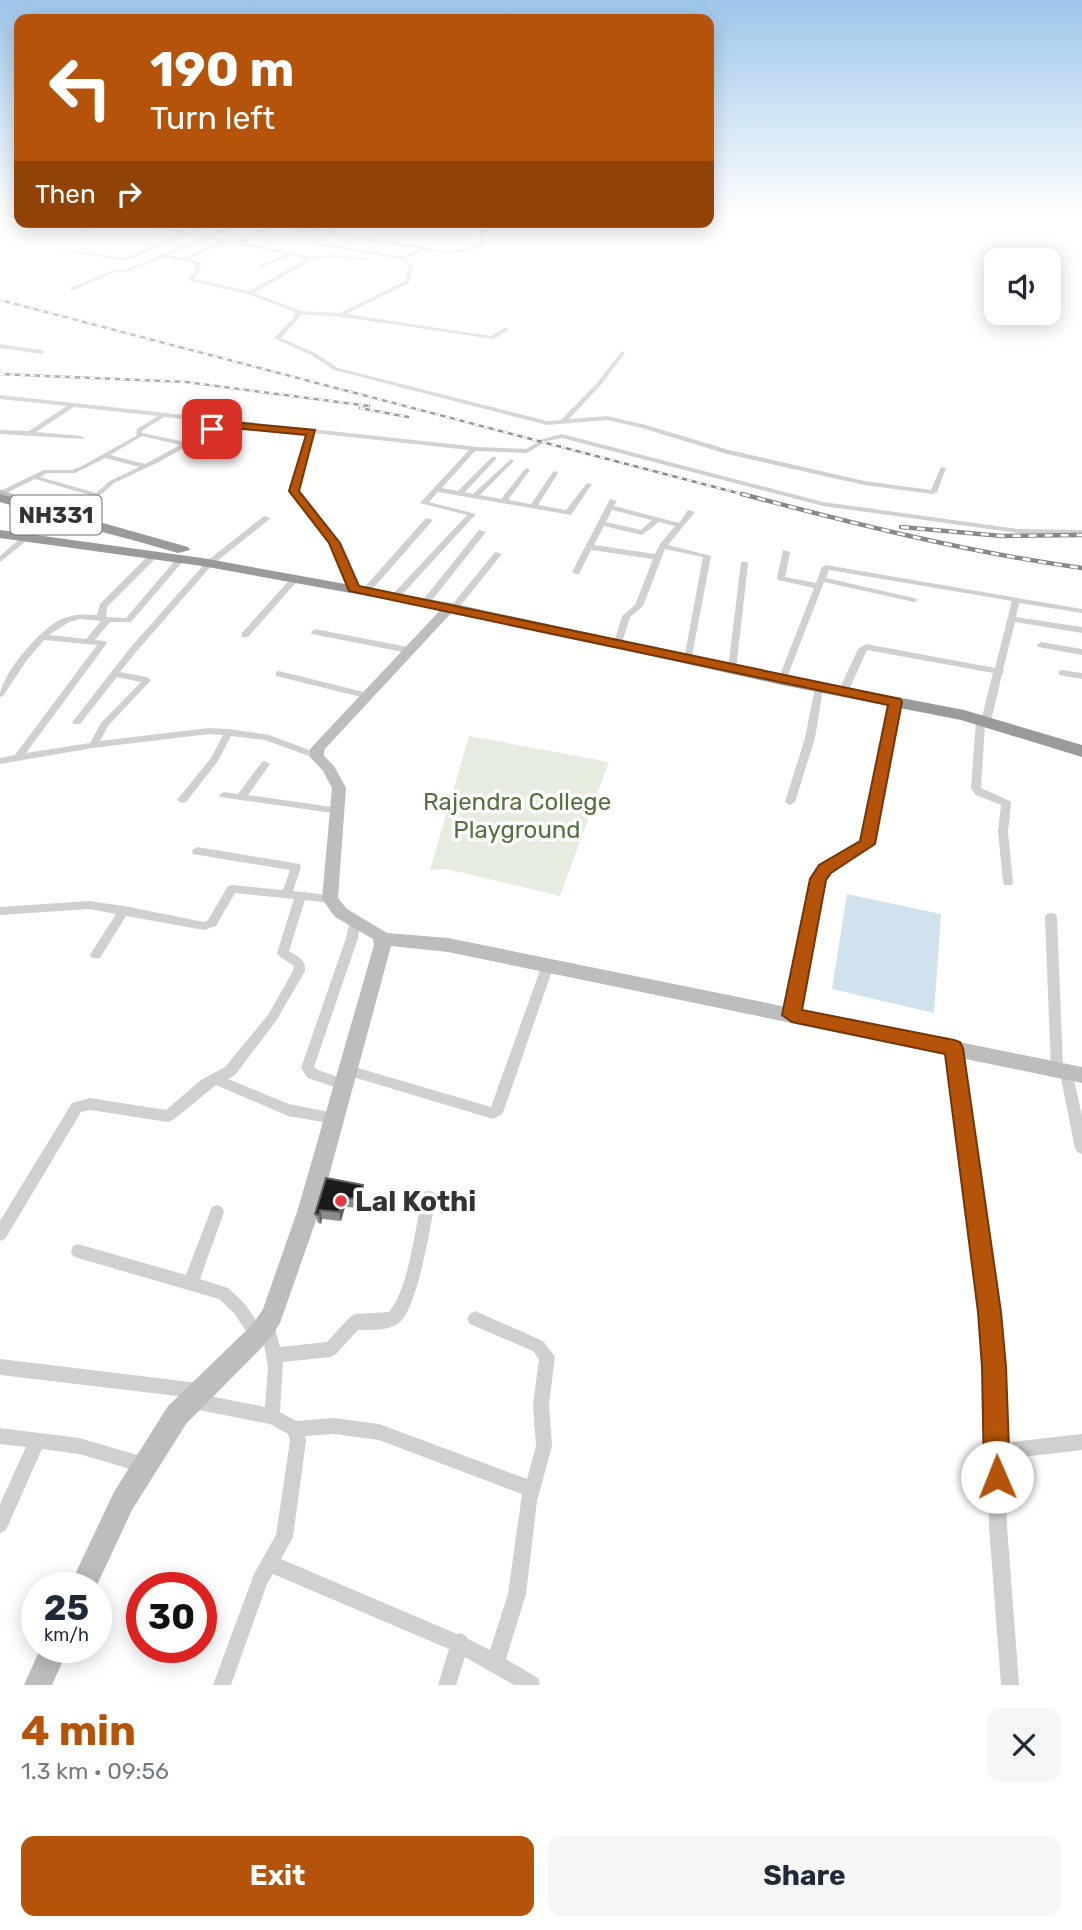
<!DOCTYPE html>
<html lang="en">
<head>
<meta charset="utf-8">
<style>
  :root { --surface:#fff; --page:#f6f6f7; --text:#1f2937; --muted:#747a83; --accent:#b45309 }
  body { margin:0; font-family:Rubik,sans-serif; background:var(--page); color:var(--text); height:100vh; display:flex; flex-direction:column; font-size:26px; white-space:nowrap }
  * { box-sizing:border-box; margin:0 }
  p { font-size:23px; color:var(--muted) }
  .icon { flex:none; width:38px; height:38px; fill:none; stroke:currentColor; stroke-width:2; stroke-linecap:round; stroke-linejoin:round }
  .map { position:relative; height:1685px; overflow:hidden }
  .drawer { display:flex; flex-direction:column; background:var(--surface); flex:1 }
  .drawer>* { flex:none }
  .banner { position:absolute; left:14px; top:14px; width:700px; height:214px; border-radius:14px; box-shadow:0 4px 18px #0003; background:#b45309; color:#fff; overflow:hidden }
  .fabs { position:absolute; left:984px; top:248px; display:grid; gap:14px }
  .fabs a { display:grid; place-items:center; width:77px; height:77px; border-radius:14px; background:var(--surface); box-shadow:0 4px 18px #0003; font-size:35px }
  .speed { position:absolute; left:21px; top:1572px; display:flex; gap:14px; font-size:35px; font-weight:700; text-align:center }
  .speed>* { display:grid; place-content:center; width:91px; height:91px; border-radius:50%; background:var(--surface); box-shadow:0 4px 18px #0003; line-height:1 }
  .speed small { font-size:18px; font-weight:400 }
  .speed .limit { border:10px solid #d22; background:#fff; color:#111 }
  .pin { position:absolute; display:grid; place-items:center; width:60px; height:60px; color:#fff; margin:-30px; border-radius:14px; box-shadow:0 4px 10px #0006 }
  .me { position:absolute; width:77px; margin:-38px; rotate:359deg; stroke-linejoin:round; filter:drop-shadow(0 0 5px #0008) }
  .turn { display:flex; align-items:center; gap:24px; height:147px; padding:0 21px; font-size:32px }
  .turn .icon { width:91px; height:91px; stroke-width:2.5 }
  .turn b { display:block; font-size:49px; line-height:60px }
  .then { display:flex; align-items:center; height:66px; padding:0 21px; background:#0003; gap:14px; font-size:26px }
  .round { display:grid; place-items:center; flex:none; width:74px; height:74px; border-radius:14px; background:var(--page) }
  .headline { display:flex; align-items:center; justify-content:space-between; height:119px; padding:0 21px }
  h1 { font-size:42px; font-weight:700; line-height:52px; color:var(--accent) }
  .button { display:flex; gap:14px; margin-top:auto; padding:14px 21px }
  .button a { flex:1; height:80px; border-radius:14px; background:var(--accent); color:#fff; font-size:28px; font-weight:700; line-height:80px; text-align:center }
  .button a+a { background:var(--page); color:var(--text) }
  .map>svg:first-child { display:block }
</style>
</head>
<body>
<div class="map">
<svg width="1082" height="1685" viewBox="0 0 1082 1685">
  <rect width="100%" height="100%" fill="#fff"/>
  <path fill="#e6ecdf" d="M469,736L609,762L560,896L447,869L430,870Z"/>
  <path fill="#cfe2ee" d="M847,894L941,914L934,1013L832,989Z"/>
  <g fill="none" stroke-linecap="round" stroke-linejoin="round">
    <path fill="#d0d0d0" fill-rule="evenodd" d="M19,221L22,223L0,227V225Z
      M100,222H107L86,231L82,230Z
      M127,222C146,222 164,230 184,231C195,232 204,222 216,222L192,233L206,236L237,222H243L211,237L238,242L270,225L253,222H267L328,230L338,222H343L331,232L427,247L429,248L428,249C446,251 462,252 479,243L481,230L485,229L483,244L476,248L460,253L423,251L405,258L414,266L409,283L346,314L491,336L504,328H508V330L494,339L335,316L300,315L299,318L281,338L317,354L338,368L547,421L561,420L596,384L622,351L625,353L600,386L569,419L607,416L646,425L729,450L864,481L931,490L941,467L946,468L937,492L933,494L864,485L727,454L642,428L607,420L547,425L334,370L313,356L274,338L294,317L295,312L248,294L190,281L188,278L196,270L193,267L196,264L166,257L127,272H115L74,290H70V288L112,270H124L202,238L188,235L125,261L60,250L62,249L124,258L182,234ZM274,226L325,233L324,234L326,235L421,249L402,256L310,242L312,244L400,259L409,266L405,281L340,313L301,311L254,293L307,263L308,260L333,257L368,260L370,259L333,255L309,257L307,256L243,243ZM207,239L220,241L184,258L170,255ZM226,242L286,254L259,266L261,268L292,255L304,258L303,261L249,291L194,279L201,270L198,267L202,263L190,259Z
      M0,344L41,350L44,352L41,354L0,348Z
      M0,395L478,447L526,449L543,439L562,434L823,502L1018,529L1082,530V534L1018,533L823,506L562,438L547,441L527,453L475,451L442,488L458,491L492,457H496V459L465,492L473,494L511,459L514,461L480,495L501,499L525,469L527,468L530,470L508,500L531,504L553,472L555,471L558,473L538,505L566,510L587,483L592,484L571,515L438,492L429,502L476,514L398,599H395L391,597L392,595L467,515L420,503L469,450L314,433L298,491L339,543L358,589L354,591L350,589L331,543L290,491L308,432L224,423L223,425L159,462L114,483L74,519L70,517L71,515L93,496L35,479L4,494L0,495V491L44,470H72L80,467L136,436L137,429L158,416L74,407L36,432L81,436L84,438L83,439L0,434V430L29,431L67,406L0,399ZM164,417L219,423L185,442L142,433V431ZM142,436L180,445L145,464L110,455ZM105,458L139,467L110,481L96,493L40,477L47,473H75Z
      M610,499L617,501L614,506L679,523L688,510L695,512L668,545L711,556L691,661H685L684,659L703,557L665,549L643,606L630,617L622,643L618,646L614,643L622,616L635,605L653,559L591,550L579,574H576L572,572ZM612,510L652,520L641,530L606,522ZM659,522L675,526L660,544L655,554L594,545L604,526L642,535Z
      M264,516L271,518L212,565L136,652L120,672L147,677L151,680L108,726L100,741L209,728L229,729L269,735L320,754L322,756L320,758H314L265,740L231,736L218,761L186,802L182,803L177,800L211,758L223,735L209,734L93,748L0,764V758L15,755L97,645L44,640L27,660L3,696L0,697C0,675 43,625 64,618C75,614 86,614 97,615L100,604L151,553H157V557L107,607L106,617L126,618L178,557H184L185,559L131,622H110L95,640L106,641L107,643L26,753L90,743L101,723L141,682L117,677L80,724H74L72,722L74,720L130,648L207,561ZM80,619L101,621L86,639L49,635L69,622Z
      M426,518L433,520L369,593H363V589Z
      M479,530L486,532L429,604H423V600Z
      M23,536L30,538L0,562V556Z
      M783,550L790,552L785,577L816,583L822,567L826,565L1082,609V613L1019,603L1016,617L1082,627V633L1015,622L1003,670L1004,672L1002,674L991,721L985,724L981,788L1010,801L1011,803L1008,832L1013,882L1012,885H1004L1003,882L998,832L1001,805L976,795L971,789L976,720L978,718L982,717L993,673L867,650L848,692L843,695L838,692L858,649L866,644L995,668L1012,601L829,570L826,578L914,598L918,600L914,602L824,582L786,680L782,683L778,680L814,588L778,580L777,578Z
      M495,552L502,554L457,610H451V606Z
      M741,562H747L748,564L736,669L732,672L728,669Z
      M293,576H296L300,578L248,637H242V633Z
      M315,629L408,647L412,650L408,653L312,634L311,632Z
      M1041,642L1082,649V655L1038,647L1037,645Z
      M1062,670L1082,673V679L1059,675V671Z
      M279,671L368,693L370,695L365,698L276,676V672Z
      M819,685L823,688L815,738L795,802L790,805L785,802L805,738L815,688Z
      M895,699L900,702L872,844L871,847L829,872L823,880L798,1015L796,1018L792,1020L788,1018L786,1015L813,879L821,866L862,842L890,702Z
      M265,761L270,764L248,795L339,808L343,809L344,811L343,813L339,814L220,797L219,795L224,792L238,794L262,762Z
      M197,847L300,864L301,867L293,891L330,895L334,896L336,899L334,902L330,903L305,900L289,951C298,957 306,959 305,971L276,1021L235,1075L228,1079L289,1104L339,1114L341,1118L339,1122L334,1124L288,1116L216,1085L173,1120L168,1122L90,1110L81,1112L5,1239L0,1241V1221L72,1103L90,1098L166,1110L201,1080L225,1067L268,1015L293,971L294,966L279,956L277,953L294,899L235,893L216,926L204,930L126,916L100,958H92L90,955L116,914L89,909L0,915V907L89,901L124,906L204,922L208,920L228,886L232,885L283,890L290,870L193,854L192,851Z
      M1051,913L1055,914L1057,917L1063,1067H1071L1072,1071L1082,1116V1154L1077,1152L1075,1148L1060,1073H1052L1051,1069L1045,917L1047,914Z
      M355,916L359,917L361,920L358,938L314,1067L318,1070L349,1081L350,1085L349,1089L344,1090L308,1078L301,1068L346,938L351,917Z
      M548,960L552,962L554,965L504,1110L502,1114L493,1119L343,1074L342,1070L343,1066L348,1065L491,1107L542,965L544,962Z
      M954,1043L958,1044L960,1048L1002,1367L1004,1443L1082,1434V1450L1005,1459L1007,1526L1019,1685H1001L989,1526L986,1367L948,1048L950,1044Z
      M429,1191L434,1192L436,1197C431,1223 418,1306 400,1322C390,1331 372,1330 358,1330L336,1354L331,1357L283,1362L280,1412L296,1421L334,1418L379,1424L527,1479L536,1446L533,1404L539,1359L533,1351L470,1324L467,1319L470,1314L475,1311L543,1341L555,1357L549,1404L552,1446L537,1501L526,1594L506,1659L538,1678L540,1685H514L465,1657L456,1685H438L449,1649L273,1574L267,1584L231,1685H213L254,1574L276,1535L290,1441L288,1434L270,1424L193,1409L187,1407L185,1401L186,1397L0,1375V1359L199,1383L205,1385L207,1391L205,1395L265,1407L268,1367L263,1339L257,1343L252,1340L234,1313L219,1299L78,1258L73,1256L71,1251L73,1246L78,1244L186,1275L210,1212L212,1207L217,1205L222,1207L224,1212L200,1279L228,1288L244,1303L261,1327L263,1321L268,1318L273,1321L280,1347L327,1342L350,1317L355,1314L389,1312C409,1288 415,1229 422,1197L424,1192ZM334,1434L379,1440L522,1494L508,1594L490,1650L468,1639L466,1636L460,1633L457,1634L281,1559L293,1537L306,1441L305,1436Z
      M0,1428L79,1438L144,1457L150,1459L152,1465L150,1471L144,1473L79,1454L42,1449L6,1530L0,1533V1504L26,1447L0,1444Z"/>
    <path fill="#bdbdbd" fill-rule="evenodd" d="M0,490L43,504L44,506L39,509L0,497Z
      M25,508L133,534L135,536L129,539L21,513V509Z
      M450,603L454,604V610L324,750V756L334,766L346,788L338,898L347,909L387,933L448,938L1082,1067V1083L448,952L391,946L320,1209L280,1323L269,1340L186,1424L132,1510L96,1587H69L114,1492L168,1406L253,1324L263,1309L298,1209L374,945L373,939L335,917L322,899L332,788L323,771L310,757V749L446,604Z
      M41,1647H69L52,1685H24Z"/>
    <path fill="#9a9a9a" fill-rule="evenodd" d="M0,217H5L3,222H0Z
      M0,494L188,547L190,550L178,553L0,502Z
      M0,530L202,558L450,603L782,675L964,710L1082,745V757L961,720L782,685L450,611L202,566L0,538Z"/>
    <g stroke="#888" stroke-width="2.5">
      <path id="rail-far1" d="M0,300L749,496
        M0,374L186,382L369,406
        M360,408L408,417"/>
    </g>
    <g stroke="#888" stroke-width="4.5">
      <path id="rail" d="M742,494C855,524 966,552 1082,568
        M901,527L1002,536L1082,535"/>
    </g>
    <use href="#rail-far1" stroke="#fff" stroke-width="2" stroke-dasharray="5" stroke-linecap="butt"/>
    <use href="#rail" stroke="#fff" stroke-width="2.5" stroke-dasharray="8" stroke-linecap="butt"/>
  </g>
  <path fill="#8c8c8c" d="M326,1178L365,1194L361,1208L345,1207L341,1221L322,1219L321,1224L318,1223L315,1214Z"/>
  <path fill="#5f5f5f" d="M363,1185L365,1194L361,1208L359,1199Z
    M342,1198L345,1207L341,1221L339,1212Z
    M320,1210L322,1219L321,1224L319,1215Z"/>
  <path fill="#1a1a1a" stroke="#5f5f5f" stroke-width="2" d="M326,1178L363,1185L359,1199L342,1198L339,1212L320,1210L319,1215L315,1214Z"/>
  <linearGradient id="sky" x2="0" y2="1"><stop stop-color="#9ec6ea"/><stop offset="0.48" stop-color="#fff"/><stop offset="1" stop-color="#fff" stop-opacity="0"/></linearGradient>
  <rect width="1082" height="453" fill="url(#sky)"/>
  <path fill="#b45309" stroke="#753606" stroke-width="2" d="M221,421L315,430L299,491L340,543L359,586L900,699L902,702L875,844L831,873L826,880L802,1010L954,1040L960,1042L963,1048L1001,1312L1006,1367L1010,1477L1006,1486L997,1490L988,1486L984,1477L982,1367L978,1312L945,1054L792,1022L782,1015L810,879L819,865L860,841L888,705L349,591L329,543L289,491L306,435L222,427L212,431L207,429Z"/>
  <circle fill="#e63946" stroke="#fff" stroke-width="2.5" cx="341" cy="1201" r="7"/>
  <g text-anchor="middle" stroke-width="7" stroke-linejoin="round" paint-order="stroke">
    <rect fill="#fff" stroke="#707070" stroke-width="2" x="10.5" y="495.5" width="91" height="39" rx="5"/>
    <g font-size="23" font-weight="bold" fill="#333">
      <text x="56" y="523">NH331</text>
    </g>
    <g font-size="24" fill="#56703f" stroke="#fff">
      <text x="517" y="810">Rajendra College<tspan x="517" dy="28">Playground</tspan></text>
    </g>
    <g font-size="28" font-weight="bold" fill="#333" stroke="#fff" text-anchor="start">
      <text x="355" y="1211">Lal Kothi</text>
    </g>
  </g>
</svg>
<div class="fabs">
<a><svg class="icon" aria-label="sound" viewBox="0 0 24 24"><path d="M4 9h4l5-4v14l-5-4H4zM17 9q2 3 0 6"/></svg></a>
</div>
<div class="speed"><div>25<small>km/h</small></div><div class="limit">30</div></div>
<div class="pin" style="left:212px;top:429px;background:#d93025"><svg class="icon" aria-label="arrive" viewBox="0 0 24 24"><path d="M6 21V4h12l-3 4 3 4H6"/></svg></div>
<svg class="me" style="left:997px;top:1477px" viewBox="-20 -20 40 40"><circle r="19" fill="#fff"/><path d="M0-13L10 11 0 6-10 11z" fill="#b45309"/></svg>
<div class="banner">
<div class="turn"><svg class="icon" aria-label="left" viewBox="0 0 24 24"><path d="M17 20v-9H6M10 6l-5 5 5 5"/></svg><div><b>190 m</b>Turn left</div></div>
<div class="then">Then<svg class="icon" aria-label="right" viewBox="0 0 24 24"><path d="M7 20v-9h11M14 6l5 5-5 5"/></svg></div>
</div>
</div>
<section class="drawer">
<div class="headline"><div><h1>4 min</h1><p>1.3 km · 09:56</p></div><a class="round"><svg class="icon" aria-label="close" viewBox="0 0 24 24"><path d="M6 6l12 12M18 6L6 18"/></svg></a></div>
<div class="button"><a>Exit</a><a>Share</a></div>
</section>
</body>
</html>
